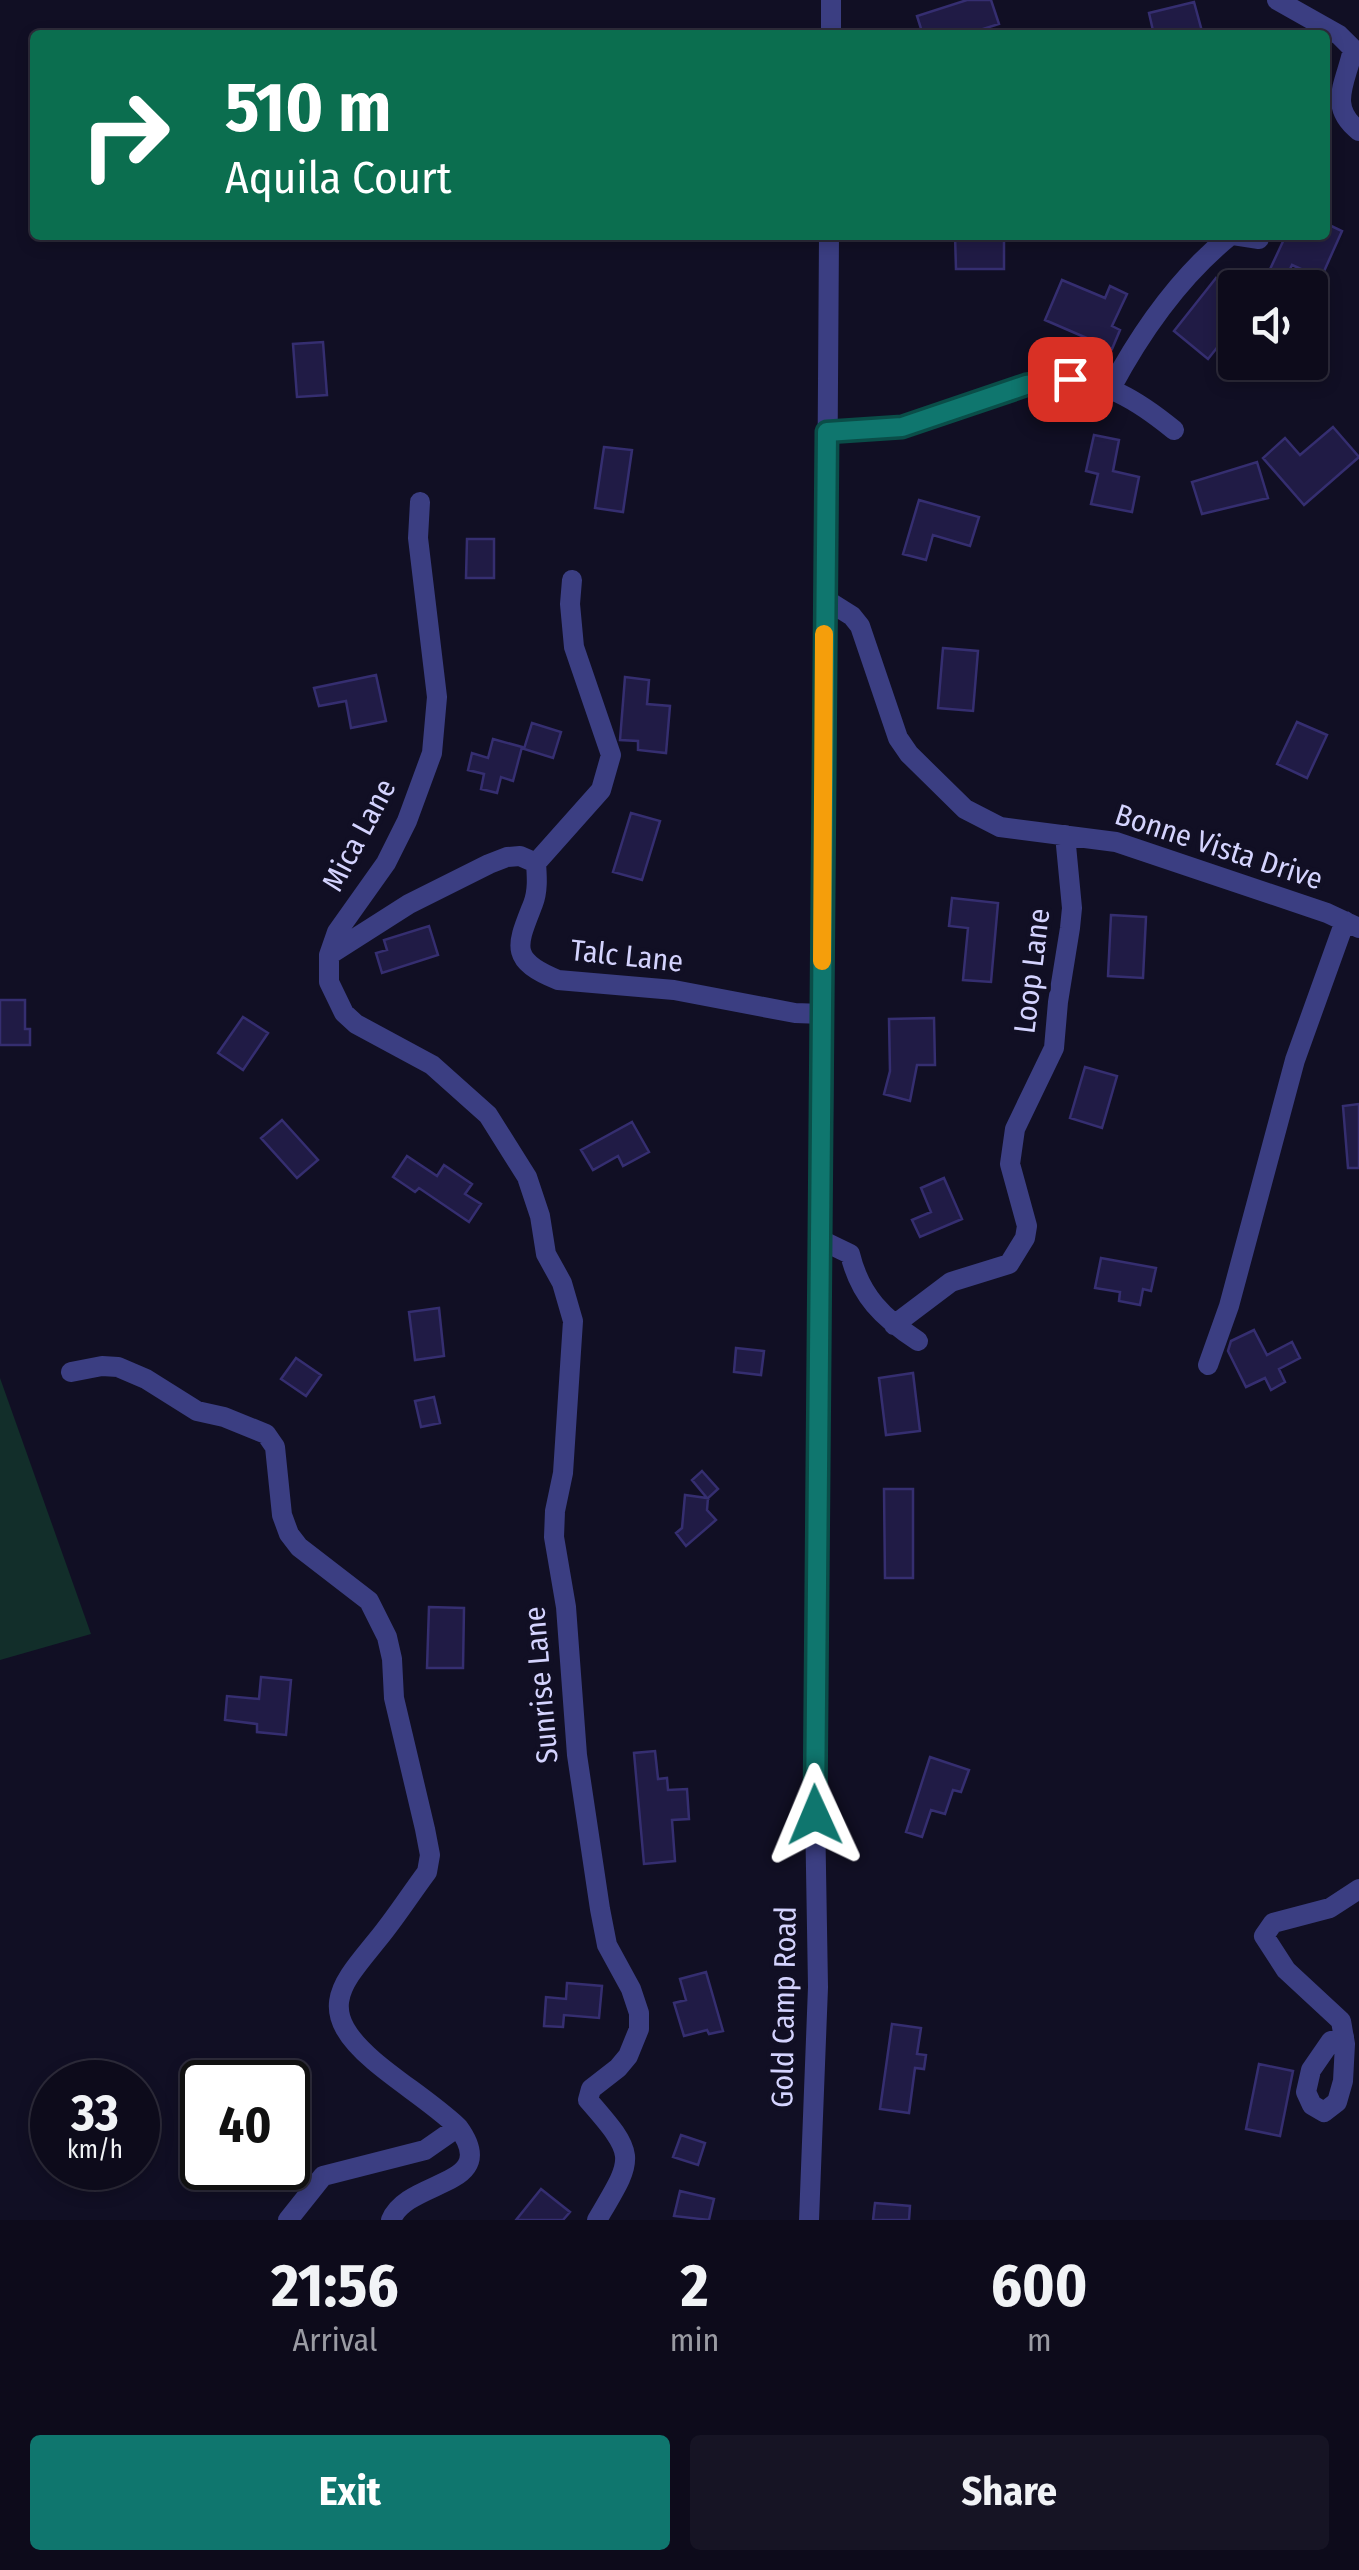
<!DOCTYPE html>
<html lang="en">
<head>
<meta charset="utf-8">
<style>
  :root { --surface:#0d0b1b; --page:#161424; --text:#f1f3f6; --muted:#9a9ba3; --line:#2d2b3a; --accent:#0f766e }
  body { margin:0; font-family:"Fira Sans Condensed",sans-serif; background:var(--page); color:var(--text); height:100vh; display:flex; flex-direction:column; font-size:38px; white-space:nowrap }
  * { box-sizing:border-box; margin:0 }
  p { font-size:32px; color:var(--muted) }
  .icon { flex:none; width:55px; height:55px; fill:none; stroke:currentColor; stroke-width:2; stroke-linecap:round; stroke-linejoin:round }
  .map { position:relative; height:2220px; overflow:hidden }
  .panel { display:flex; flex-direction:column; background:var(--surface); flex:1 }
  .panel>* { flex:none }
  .guide { position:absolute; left:30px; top:30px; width:1300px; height:210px; border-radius:10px; box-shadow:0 5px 15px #0003,0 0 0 2px var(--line); background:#0b6e4f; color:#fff; overflow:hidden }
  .fabs { position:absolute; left:1218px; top:270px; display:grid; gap:20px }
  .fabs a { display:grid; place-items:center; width:110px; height:110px; border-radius:10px; background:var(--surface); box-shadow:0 5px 15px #0003,0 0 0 2px var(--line); font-size:50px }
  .speed { position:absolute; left:30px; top:2060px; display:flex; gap:20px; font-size:50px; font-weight:700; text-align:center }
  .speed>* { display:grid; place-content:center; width:130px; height:130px; border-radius:50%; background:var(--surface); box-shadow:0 5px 15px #0003,0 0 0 2px var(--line); line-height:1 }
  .speed small { font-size:25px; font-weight:400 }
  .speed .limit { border:5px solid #111; border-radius:15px; background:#fff; color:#111 }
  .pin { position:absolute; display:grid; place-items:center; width:85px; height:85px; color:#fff; margin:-42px; border-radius:20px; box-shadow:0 5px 15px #0006 }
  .me { position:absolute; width:110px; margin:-55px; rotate:359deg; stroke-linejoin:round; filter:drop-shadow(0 0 8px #0008) }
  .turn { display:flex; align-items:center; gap:35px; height:210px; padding:0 30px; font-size:45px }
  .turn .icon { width:130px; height:130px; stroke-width:2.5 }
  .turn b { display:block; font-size:70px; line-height:85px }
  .eta { display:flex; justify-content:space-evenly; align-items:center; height:170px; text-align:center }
  .eta b { font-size:60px; font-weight:700; line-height:70px }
  .action { display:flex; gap:20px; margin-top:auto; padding:20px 30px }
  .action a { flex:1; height:115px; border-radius:10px; background:var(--accent); color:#fff; font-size:40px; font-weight:700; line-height:115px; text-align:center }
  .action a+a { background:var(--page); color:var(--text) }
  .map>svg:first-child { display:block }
</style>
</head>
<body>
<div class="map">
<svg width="1359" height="2220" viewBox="0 0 1359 2220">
  <rect width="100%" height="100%" fill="#110f24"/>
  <path fill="#122e2a" d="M0,1378L91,1634L0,1660Z"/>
  <path fill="#201b45" stroke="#352e70" stroke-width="2.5" d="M967,0H991L999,24L964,35H923L917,16Z
    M1194,2L1203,35H1154L1149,13Z
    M1325,223L1342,231L1321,278L1292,265L1281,288L1265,280L1286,235H1325Z
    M955,235H1004V269H956Z
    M1216,278L1235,293V325L1208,359L1174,331Z
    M1062,280L1105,298L1110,286L1127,294L1112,326L1120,330L1112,349L1045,320Z
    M323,342L327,395L297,397L293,344Z
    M1333,427L1359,457L1304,505L1263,458L1285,438L1300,455Z
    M1094,435L1119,440L1113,471L1139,477L1132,512L1091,504L1098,474L1086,471Z
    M604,447L632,450L623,512L595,508Z
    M1257,462L1268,498L1202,514L1192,482Z
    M919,500L979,517L970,546L933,535L926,560L903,554Z
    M467,539H494V578H466Z
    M943,648L978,651L973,711L938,708Z
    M376,675L386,721L351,728L346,701L319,706L314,688Z
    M625,677L649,680L647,704L670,706L666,753L638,750V741L620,740Z
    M1297,722L1327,735L1307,778L1277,764Z
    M532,723L561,732L553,758L524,749Z
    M493,739L522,747L513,781L501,777L497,793L481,789L484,774L468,770L472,753L488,758Z
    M631,813L660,821L642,880L613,872Z
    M952,898L998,903L991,982L963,980L968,928L949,926Z
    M1111,915L1146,917L1143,978L1108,976Z
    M429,926L438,955L382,973L376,953L387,950L384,940Z
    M0,1000H25V1029H30V1045H0Z
    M243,1017L268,1033L243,1070L218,1053Z
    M934,1018L935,1065H917L910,1101L884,1094L890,1071L889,1019Z
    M1085,1067L1117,1076L1102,1128L1070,1118Z
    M1359,1104V1168H1348L1343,1106Z
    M282,1120L318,1160L297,1178L261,1138Z
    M632,1122L649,1152L623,1166L618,1156L593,1170L581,1150Z
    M407,1156L437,1176L444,1165L472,1184L465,1194L481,1204L469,1222L419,1188L415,1192L393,1177Z
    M944,1178L962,1219L920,1237L912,1220L931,1212L921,1188Z
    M1101,1258L1156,1268L1151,1291L1143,1289L1140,1305L1119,1301L1120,1292L1095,1288Z
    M439,1308L444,1356L415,1360L409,1312Z
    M1254,1330L1267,1355L1292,1342L1300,1358L1279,1369L1285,1382L1271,1390L1265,1378L1246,1387L1228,1351L1231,1341Z
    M736,1348L764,1351L761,1375L734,1372Z
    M296,1358L321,1375L306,1396L281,1379Z
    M913,1373L920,1431L886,1435L879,1378Z
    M434,1397L440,1423L421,1427L415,1401Z
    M702,1471L718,1489L708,1498L707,1510L716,1520L686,1546L676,1533L682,1528L685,1495L707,1498L692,1480Z
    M884,1489H913V1578H885Z
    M429,1607L464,1608L463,1668H427Z
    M261,1677L291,1680L286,1735L257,1732V1724L225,1720L227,1696L259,1699Z
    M655,1751L658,1779L667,1778L668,1790L687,1789L689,1819L672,1820L675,1861L644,1864L634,1753Z
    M930,1757L969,1770L961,1792L953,1790L945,1814L931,1810L922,1837L906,1832Z
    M706,1972L723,2031L709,2034L707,2030L684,2036L674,2003L686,2000L680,1979Z
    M567,1983L602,1986L599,2018L564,2015L563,2027L544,2026L546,1997L566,1999Z
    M892,2024L921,2028L917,2054L926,2055L924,2069L915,2068L909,2113L880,2109Z
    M1259,2064L1293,2071L1280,2136L1246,2129Z
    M681,2135L705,2143L698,2165L673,2157Z
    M541,2189L570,2212L563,2220H516Z
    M680,2191L714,2199L709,2220L674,2216Z
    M875,2203L910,2206L909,2220H873Z"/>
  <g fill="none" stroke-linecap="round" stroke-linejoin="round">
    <path stroke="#3b3e82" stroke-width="20" d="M1277,0L1339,35L1353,49C1346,83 1327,106 1359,131
      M831,35V0
      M1233,235L1259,239
      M1111,388C1141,332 1181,275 1231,235
      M827,432C866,430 903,429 940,416C1044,381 1079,352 1174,430
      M420,502L418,538L437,697L432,753L407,821L386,863L337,932L329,955V982L344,1013L356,1024L432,1065L488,1115L527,1177L540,1216L546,1254L562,1283L573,1321L563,1473L555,1511L554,1537L566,1607L577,1755L600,1909L607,1945L631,1989L639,2013V2029L628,2056L618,2068L591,2089L588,2100C638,2157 634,2157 597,2220
      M825,599L852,616L860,626L898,738L909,754L965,809L1000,827L1116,842L1327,913L1359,928
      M536,863C537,877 538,891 533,904C517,945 508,960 558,980L674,990L795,1013L823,1014
      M536,863L601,790L611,755L574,647L570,604L572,580
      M329,955L409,904L489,864L507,857L520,856L536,863
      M819,1239L850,1254C860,1296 883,1318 918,1341
      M894,1325L951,1282L1009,1264L1025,1238L1027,1226L1010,1164L1015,1129L1054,1048L1058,1002L1070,928L1072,908L1065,835
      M1208,1365L1229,1306L1295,1060L1345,921
      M71,1372L102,1366L118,1367L146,1379L197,1411L224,1417L266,1434L275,1447L282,1515L289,1534L299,1547L369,1601L387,1637L392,1659L394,1698L425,1829L430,1855L427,1872C412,1892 398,1914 382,1934C343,1983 312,2008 374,2061C401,2084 431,2102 458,2127C503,2188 408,2178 391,2220
      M1344,2037L1331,2041L1311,2070L1306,2092L1312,2105L1324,2112L1337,2102L1343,2081L1345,2044L1341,2021L1286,1970L1264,1936L1273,1923L1330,1908L1359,1889
      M288,2220L323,2176L425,2150L458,2127
      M809,2220L818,1987L814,1751L823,1124L829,235"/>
  </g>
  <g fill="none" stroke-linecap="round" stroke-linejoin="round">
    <g stroke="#0a4d48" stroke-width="25">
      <path id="route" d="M815,1815L827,432L902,427L1026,385L1070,379"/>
    </g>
    <use href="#route" stroke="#0f766e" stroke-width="18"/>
    <path stroke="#f59e0b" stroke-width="18" d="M822,961L824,634"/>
  </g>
  <g text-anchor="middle" stroke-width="9" stroke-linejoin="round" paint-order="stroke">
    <g font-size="30" fill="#d4d3fe" stroke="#110f24">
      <text transform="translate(359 835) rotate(-62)" y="10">Mica Lane</text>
      <text transform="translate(1219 847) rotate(18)" y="10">Bonne Vista Drive</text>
      <text transform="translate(627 956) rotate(6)" y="10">Talc Lane</text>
      <text transform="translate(1032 971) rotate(-83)" y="10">Loop Lane</text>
      <text transform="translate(541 1685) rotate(-95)" y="10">Sunrise Lane</text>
      <text transform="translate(784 2007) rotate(-89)" y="10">Gold Camp Road</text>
    </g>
  </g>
</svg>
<div class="fabs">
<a><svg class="icon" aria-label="sound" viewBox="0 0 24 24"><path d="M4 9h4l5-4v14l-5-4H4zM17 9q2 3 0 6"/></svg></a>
</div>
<div class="speed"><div>33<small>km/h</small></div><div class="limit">40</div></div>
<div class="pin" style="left:1070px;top:379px;background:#d93025"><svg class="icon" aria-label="arrive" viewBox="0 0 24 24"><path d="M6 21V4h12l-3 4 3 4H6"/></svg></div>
<svg class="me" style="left:815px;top:1815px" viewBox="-20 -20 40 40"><path d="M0-17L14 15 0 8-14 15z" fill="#0f766e" stroke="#fff" stroke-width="4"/></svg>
<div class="guide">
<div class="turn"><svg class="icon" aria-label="right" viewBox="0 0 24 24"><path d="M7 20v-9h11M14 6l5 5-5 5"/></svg><div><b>510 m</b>Aquila Court</div></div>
</div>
</div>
<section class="panel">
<div class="eta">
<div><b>21:56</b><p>Arrival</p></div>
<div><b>2</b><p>min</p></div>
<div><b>600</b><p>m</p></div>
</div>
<div class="action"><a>Exit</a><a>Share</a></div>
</section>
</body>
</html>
